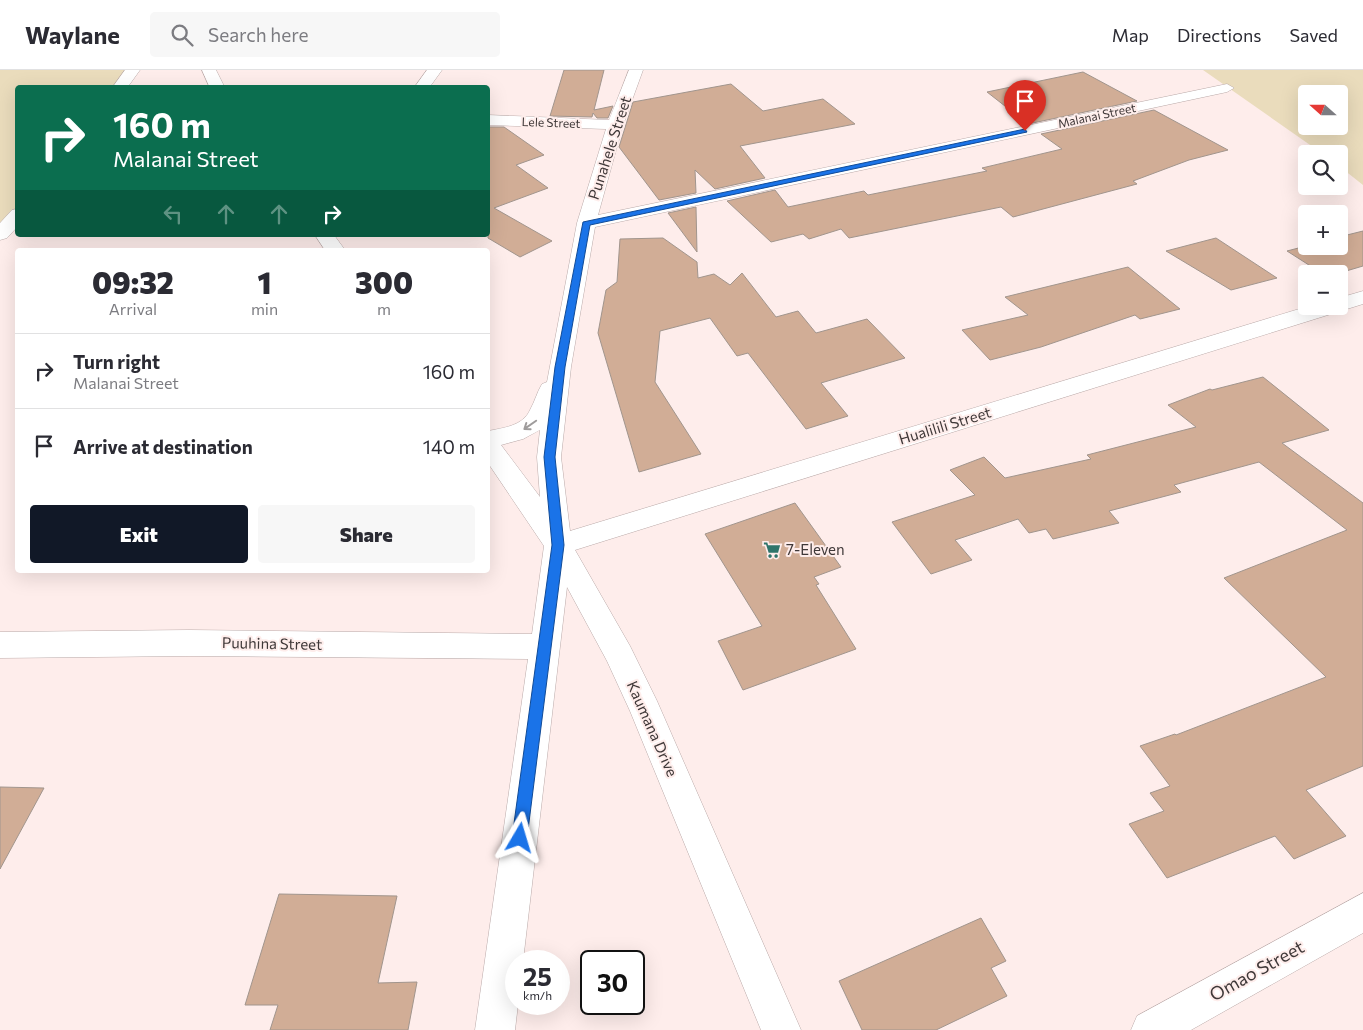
<!DOCTYPE html>
<html lang="en">
<head>
<meta charset="utf-8">
<style>
  :root { --surface:#fff; --page:#f7f7f7; --text:#2b2b33; --muted:#7c7c81; --line:#e1e1e2; --accent:#111827 }
  body { margin:0; font-family:Commissioner,sans-serif; background:var(--page); color:var(--text); height:100vh; display:flex; flex-direction:column; font-size:19px; white-space:nowrap }
  * { box-sizing:border-box; margin:0 }
  p { font-size:16px; color:var(--muted) }
  .icon { flex:none; width:28px; height:28px; fill:none; stroke:currentColor; stroke-width:2; stroke-linecap:round; stroke-linejoin:round }
  .map { position:relative; flex:1; overflow:hidden }
  .details { position:absolute; left:15px; top:178px; width:475px; height:325px; display:flex; flex-direction:column; background:var(--surface); border-radius:5px; box-shadow:0 5px 20px #0002 }
  .details>* { flex:none }
  .banner { position:absolute; left:15px; top:15px; width:475px; height:152px; border-radius:5px; box-shadow:0 5px 20px #0002; background:#0b6e4f; color:#fff; overflow:hidden }
  .needle { width:32px; rotate:291deg }
  .buttons { position:absolute; left:1298px; top:15px; display:grid; gap:10px }
  .buttons a { display:grid; place-items:center; width:50px; height:50px; border-radius:5px; background:var(--surface); box-shadow:0 5px 20px #0002; font-size:25px }
  .speed { position:absolute; left:505px; top:880px; display:flex; gap:10px; font-size:25px; font-weight:700; text-align:center }
  .speed>* { display:grid; place-content:center; width:65px; height:65px; border-radius:50%; background:var(--surface); box-shadow:0 5px 20px #0002; line-height:1 }
  .speed small { font-size:12px; font-weight:400 }
  .speed .limit { border:2px solid #111; border-radius:8px; background:#fff; color:#111 }
  .pin { position:absolute; display:grid; place-items:center; width:42px; height:42px; color:#fff; margin:-51px -21px; border-radius:50% 50% 50% 0; rotate:-45deg; box-shadow:0 0 5px #0007 }
  .pin .icon { rotate:45deg }
  .me { position:absolute; width:55px; margin:-28px; rotate:7deg; stroke-linejoin:round; filter:drop-shadow(0 0 4px #0008) }
  .turn { display:flex; align-items:center; gap:18px; height:105px; padding:0 15px; font-size:22px }
  .turn .icon { width:65px; height:65px; stroke-width:2.5 }
  .turn b { display:block; font-size:35px; line-height:42px }
  .lanes { display:flex; align-items:center; height:48px; padding:0 15px; background:#0003; justify-content:center; gap:25px; direction:ltr }
  .lanes .off { opacity:.35 }
  .eta { display:flex; justify-content:space-evenly; align-items:center; height:85px; text-align:center }
  .eta b { font-size:30px; font-weight:800; line-height:35px }
  .action { display:flex; gap:10px; margin-top:auto; padding:10px 15px }
  .action a { flex:1; height:58px; border-radius:5px; background:var(--accent); color:#fff; font-size:20px; font-weight:800; line-height:58px; text-align:center }
  .action a+a { background:var(--page); color:var(--text) }
  ul { padding:0; list-style:none }
  li { display:flex; align-items:center; gap:15px; height:75px; padding:0 15px; border-top:1px solid var(--line) }
  li div { flex:1 }
  li b { display:block; font-size:19px }
  li em { font-style:normal }
  header { display:flex; align-items:center; gap:30px; box-sizing:border-box; height:70px; padding:0 25px; background:var(--surface); border-bottom:1px solid var(--line) }
  header strong { font-size:24px }
  nav { display:flex; gap:28px; margin-inline-start:auto; font-size:18px }
  .search { width:350px; height:45px; background:var(--page); display:flex; align-items:center; gap:12px; box-sizing:border-box; padding:0 18px; border-radius:5px; color:var(--muted); font-size:19px }
  .map>svg:first-child { display:block }
</style>
</head>
<body>
<header>
<strong>Waylane</strong>
<div class="search"><svg class="icon" aria-label="search" viewBox="0 0 24 24"><circle cx="10" cy="10" r="6"/><path d="M15 15l6 6"/></svg>Search here</div>
<nav><a>Map</a><a>Directions</a><a>Saved</a></nav>
</header>
<div class="map">
<svg width="1363" height="960" viewBox="0 0 1363 960">
  <rect width="100%" height="100%" fill="#feedeb"/>
  <path fill="#eadcbc" fill-rule="evenodd" d="M0,0H133L119,17L18,18L17,144L0,164Z
    M1203,0H1363V115L1339,96V84H1323ZM1306,24H1339V56H1306Z"/>
  <path fill="#d1ad96" stroke="#a1958d" d="M564,0H604L594,40L613,36L608,48H597L593,43L592,47L550,46Z
    M1083,2L1137,31L1028,54L987,22Z
    M731,14L763,41L823,29L855,54L740,76L765,108L715,119L695,100L696,123L659,130L619,77L633,32Z
    M1154,40L1228,80L1189,90L1133,111L1137,114L1013,147L1001,137L849,168L841,159L809,169L803,164L771,172L727,131L775,120L788,137L864,121L868,125L987,101L982,98L1062,79L1041,64Z
    M488,57H504L544,85L516,95L548,118L494,138L552,171L520,187L488,168Z
    M696,137L697,182L668,143Z
    M1363,161V196L1336,204H1323L1287,181L1306,176H1339V167Z
    M663,168L697,192L698,208L714,204L730,215L742,203L776,247L798,241L816,263L867,249L905,288L821,313L848,346L806,359L748,283L737,286L710,248L660,261L655,312L701,384L639,402L598,263L606,220L617,212L620,169Z
    M1216,168L1277,208L1231,220L1166,181Z
    M1128,197L1180,239L1140,249L1135,245L1041,277L990,290L962,260L1028,245L1005,227Z
    M1263,307L1329,360L1282,373L1363,433V696L1306,720L1346,766L1294,789L1275,766L1167,808L1129,754L1164,741L1150,723L1170,716L1140,676L1175,664L1176,665L1326,607L1224,508L1347,460L1259,392L1174,415L1181,422L1109,441L1119,453L1053,469L1046,459L1029,463L1018,449L955,470L972,490L931,504L892,452L975,425L950,400L984,387L1005,408L1091,389L1087,385L1196,357L1168,335L1210,319L1212,320Z
    M795,433L841,497L814,507L819,514L816,515L856,579L743,620L718,571L762,556L705,464Z
    M0,717L44,718L0,799Z
    M279,824L397,826L378,913L417,912L408,960H270L278,935H245Z
    M981,848L1006,891L991,898L1007,926L936,960H862L839,911Z"/>
  <g fill="none" stroke-linecap="round" stroke-linejoin="round">
    <g stroke="#baaaa9" stroke-width="1">
      <path id="minor" d="M125,0H140L127,18H112Z
        M202,0H216L225,18H210Z
        M427,0H442L429,18H414Z
        M629,0H643L623,55L598,145L1227,14L1234,18L1227,22L595,157L571,297L561,387L570,461L1309,236H1339V228L1363,221V234L575,480L630,576L657,631L801,960H761L630,641L607,591L567,517L523,891H516V934H518L515,960H475L528,589L189,586L0,588V562L189,560L532,564L544,476L488,393V361C503,358 523,356 530,340C535,331 537,322 542,314L547,312L577,153L606,59L488,55V45L609,50ZM540,360L537,387L540,427L501,375L523,369Z
        M18,139V156L7,168L0,170V153L12,140Z
        M315,165H334L345,180H325Z
        M1363,823V863L1191,960H1131L1137,946Z"/>
    </g>
    <use href="#minor" fill="#fff" fill-rule="evenodd"/>
  </g>
  <defs><path id="oneway-shaft" d="M-6 0H5M1.5-3L5.5 0L1.5 3" fill="none" stroke-width="1.6" stroke-linecap="round" stroke-linejoin="round" transform="scale(1.25)"/></defs>
  <use stroke="#9f9c9c" href="#oneway-shaft" transform="translate(530 355) rotate(145)"/>
  <path fill="#1a73e8" stroke="#114b97" d="M1025,59L1027,62L590,155L565,297L555,387L564,475L527,768L525,774L520,776L514,774L512,768L552,475L544,387L555,297L583,152Z"/>
  <defs>
    <g id="supermarket-bare" transform="scale(1.35)"><path d="M-6-5.5h2.5l.6 2H6L4.5 2H-2.5L-4.4-4H-6ZM-1.5 3.2a1.3 1.3 0 1 0 .1 0ZM3 3.2a1.3 1.3 0 1 0 .1 0Z" fill="#2f756b" stroke="#feedeb" stroke-width="2.5" paint-order="stroke"/></g>
  </defs>
  <g fill-rule="evenodd">
    <use href="#supermarket-bare" x="772" y="480"/>
  </g>
  <g text-anchor="middle" stroke-width="4" stroke-linejoin="round" paint-order="stroke">
    <g font-size="12" fill="#3f3838" stroke="#feedeb">
      <text transform="translate(1097 46) rotate(-12)" y="4">Malanai Street</text>
      <text transform="translate(551 53) rotate(2)" y="4">Lele Street</text>
    </g>
    <g font-size="15" fill="#3f3838" stroke="#feedeb">
      <text transform="translate(610 78) rotate(-72)" y="5">Punahele Street</text>
      <text transform="translate(945 356) rotate(-17)" y="5">Hualilili Street</text>
      <text transform="translate(272 574) rotate(1)" y="5">Puuhina Street</text>
      <text transform="translate(652 659) rotate(66)" y="5">Kaumana Drive</text>
    </g>
    <g font-size="15" fill="#3f3838" stroke="#feedeb" text-anchor="start">
      <text x="786" y="485">7-Eleven</text>
    </g>
    <g font-size="18" fill="#3f3838" stroke="#feedeb">
      <text transform="translate(1257 901) rotate(-29)" y="6">Omao Street</text>
    </g>
  </g>
</svg>
<div class="buttons">
<a><svg class="needle" viewBox="-14 -14 28 28"><path d="M0-13l5 13h-10z" fill="#e53935"/><path d="M0 13l5-13h-10z" fill="#7c7c81"/></svg></a>
<a><svg class="icon" aria-label="search" viewBox="0 0 24 24"><circle cx="10" cy="10" r="6"/><path d="M15 15l6 6"/></svg></a>
<a>+</a>
<a>−</a>
</div>
<div class="speed"><div>25<small>km/h</small></div><div class="limit">30</div></div>
<div class="pin" style="left:1025px;top:61px;background:#d93025"><svg class="icon" aria-label="arrive" viewBox="0 0 24 24"><path d="M6 21V4h12l-3 4 3 4H6"/></svg></div>
<svg class="me" style="left:520px;top:768px" viewBox="-20 -20 40 40"><path d="M0-17L14 15 0 8-14 15z" fill="#1a73e8" stroke="#fff" stroke-width="4"/></svg>
<div class="banner">
<div class="turn"><svg class="icon" aria-label="right" viewBox="0 0 24 24"><path d="M7 20v-9h11M14 6l5 5-5 5"/></svg><div><b>160 m</b>Malanai Street</div></div>
<div class="lanes"><svg class="icon off" aria-label="left" viewBox="0 0 24 24"><path d="M17 20v-9H6M10 6l-5 5 5 5"/></svg><svg class="icon off" aria-label="ahead" viewBox="0 0 24 24"><path d="M12 20V5M6 11l6-6 6 6"/></svg><svg class="icon off" aria-label="ahead" viewBox="0 0 24 24"><path d="M12 20V5M6 11l6-6 6 6"/></svg><svg class="icon" aria-label="right" viewBox="0 0 24 24"><path d="M7 20v-9h11M14 6l5 5-5 5"/></svg></div>
</div>
<section class="details">
<div class="eta">
<div><b>09:32</b><p>Arrival</p></div>
<div><b>1</b><p>min</p></div>
<div><b>300</b><p>m</p></div>
</div>
<ul>
<li><svg class="icon" aria-label="right" viewBox="0 0 24 24"><path d="M7 20v-9h11M14 6l5 5-5 5"/></svg><div><b>Turn right</b><p>Malanai Street</p></div><em>160 m</em></li>
<li><svg class="icon" aria-label="arrive" viewBox="0 0 24 24"><path d="M6 21V4h12l-3 4 3 4H6"/></svg><div><b>Arrive at destination</b></div><em>140 m</em></li>
</ul>
<div class="action"><a>Exit</a><a>Share</a></div>
</section>
</div>
</body>
</html>
